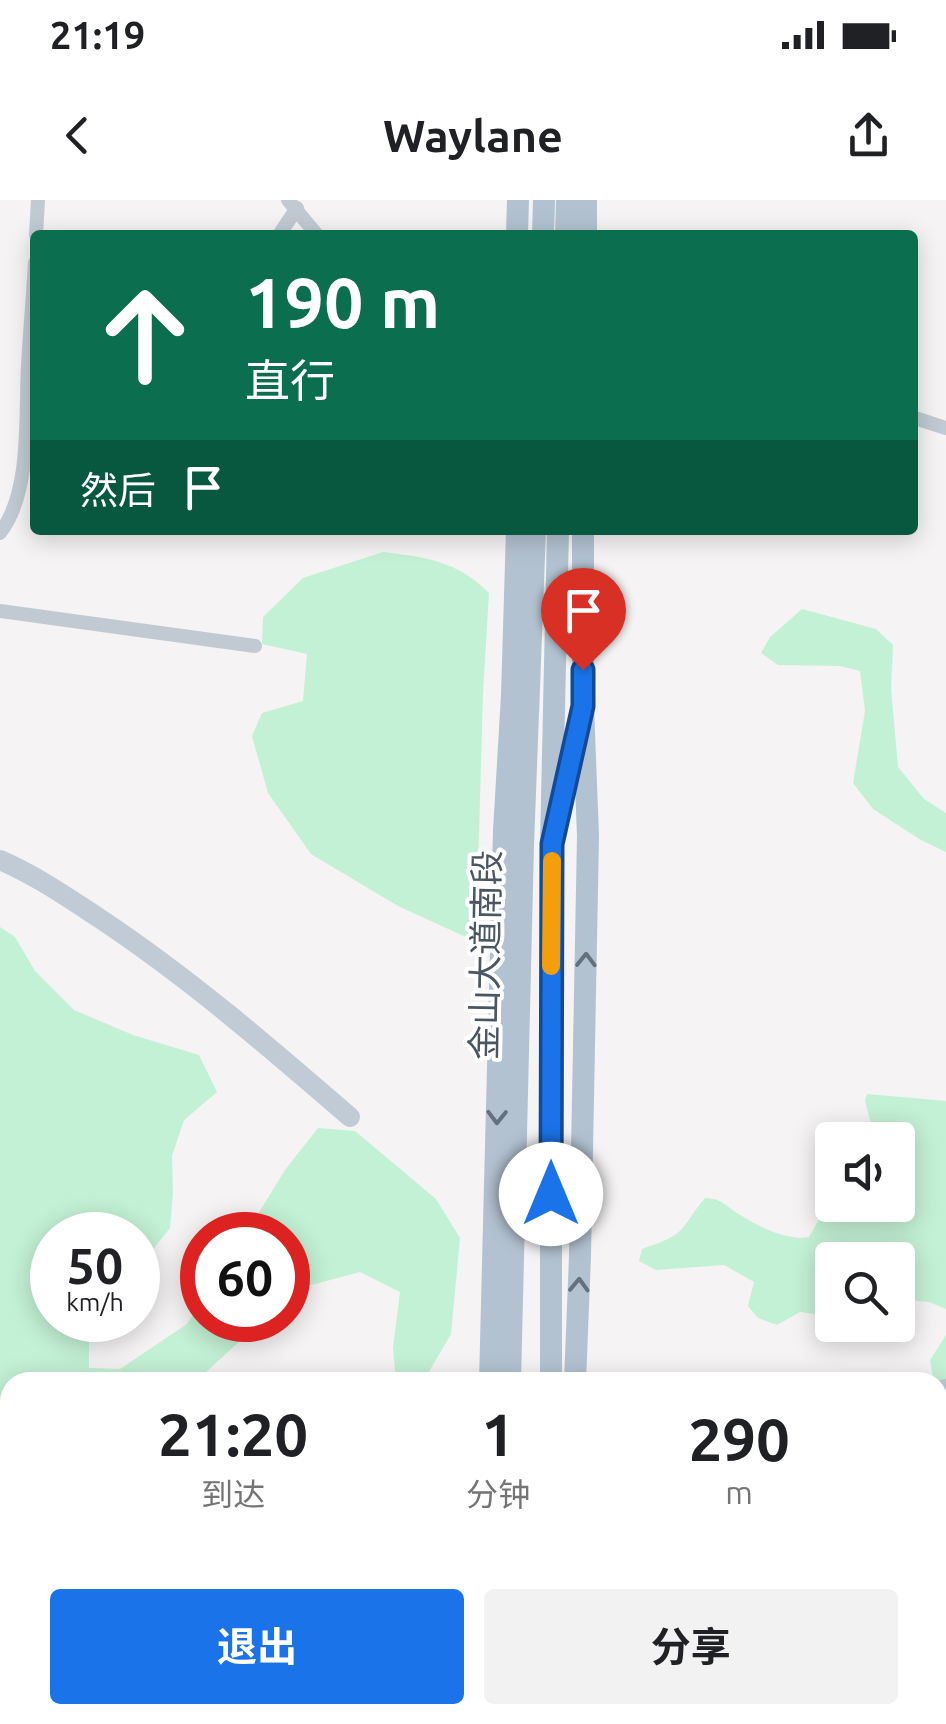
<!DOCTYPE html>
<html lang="zh">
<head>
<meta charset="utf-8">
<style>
  :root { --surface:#fff; --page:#f2f2f2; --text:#202124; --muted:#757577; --accent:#1a73e8 }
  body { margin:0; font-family:Ubuntu,"Noto Sans SC",sans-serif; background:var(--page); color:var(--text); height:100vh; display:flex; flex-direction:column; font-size:38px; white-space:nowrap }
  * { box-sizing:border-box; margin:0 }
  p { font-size:32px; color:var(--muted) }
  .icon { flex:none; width:55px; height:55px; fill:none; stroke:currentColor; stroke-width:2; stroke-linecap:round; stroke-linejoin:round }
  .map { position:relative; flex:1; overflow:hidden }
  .sheet { position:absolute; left:0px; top:1172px; width:948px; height:352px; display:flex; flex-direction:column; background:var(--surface); border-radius:30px 30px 0 0; box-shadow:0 5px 25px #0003 }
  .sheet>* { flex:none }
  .banner { position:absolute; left:30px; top:30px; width:888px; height:305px; border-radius:10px; box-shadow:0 5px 25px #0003; background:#0b6e4f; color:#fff; overflow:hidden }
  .fabs { position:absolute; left:815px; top:922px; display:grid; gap:20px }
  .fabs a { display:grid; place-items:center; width:100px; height:100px; border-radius:10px; background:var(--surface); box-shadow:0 5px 25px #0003; font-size:50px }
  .speed { position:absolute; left:30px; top:1012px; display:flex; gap:20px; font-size:50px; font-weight:700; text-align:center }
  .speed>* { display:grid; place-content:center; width:130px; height:130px; border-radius:50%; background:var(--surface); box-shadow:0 5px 25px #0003; line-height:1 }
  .speed small { font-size:25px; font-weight:400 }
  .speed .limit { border:15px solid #d22; background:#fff; color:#111 }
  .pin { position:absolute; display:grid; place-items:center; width:85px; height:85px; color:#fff; margin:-102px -42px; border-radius:50% 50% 50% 0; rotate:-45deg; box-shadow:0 0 10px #0007 }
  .pin .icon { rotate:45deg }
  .me { position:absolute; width:110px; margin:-55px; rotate:0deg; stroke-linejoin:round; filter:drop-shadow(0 0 8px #0008) }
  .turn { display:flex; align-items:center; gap:35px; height:210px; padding:0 50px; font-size:45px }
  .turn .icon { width:130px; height:130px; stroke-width:2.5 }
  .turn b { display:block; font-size:70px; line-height:85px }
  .then { display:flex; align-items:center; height:95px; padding:0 50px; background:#0003; gap:20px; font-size:38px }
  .eta { display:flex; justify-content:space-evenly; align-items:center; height:170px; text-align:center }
  .eta b { font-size:60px; font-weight:700; line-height:70px }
  .button { display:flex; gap:20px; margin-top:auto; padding:20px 50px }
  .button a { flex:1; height:115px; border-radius:10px; background:var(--accent); color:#fff; font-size:40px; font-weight:700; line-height:115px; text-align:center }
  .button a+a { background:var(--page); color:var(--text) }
  .status { display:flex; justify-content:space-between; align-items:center; height:70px; padding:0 50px; background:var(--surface); direction:ltr }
  .status svg { height:28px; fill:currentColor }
  header { display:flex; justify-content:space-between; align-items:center; height:130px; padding:0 50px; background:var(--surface); font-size:45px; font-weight:700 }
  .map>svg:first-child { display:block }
</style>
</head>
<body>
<div class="status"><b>21:19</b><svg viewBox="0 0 49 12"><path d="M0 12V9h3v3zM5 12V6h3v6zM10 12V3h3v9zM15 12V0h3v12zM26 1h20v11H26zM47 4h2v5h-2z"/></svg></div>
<header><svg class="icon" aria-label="back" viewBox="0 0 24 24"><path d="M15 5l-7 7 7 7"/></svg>Waylane<svg class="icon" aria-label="share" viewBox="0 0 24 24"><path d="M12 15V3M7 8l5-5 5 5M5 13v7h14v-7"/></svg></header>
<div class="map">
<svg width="946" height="1524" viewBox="0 0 946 1524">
  <rect width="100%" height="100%" fill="#f5f3f3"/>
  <path fill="#c3f1d5" d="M383,352C426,357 457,361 489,393L483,493L477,703L468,738L398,706L311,654L268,593L252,536L262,513L303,501L307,454L262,444L263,417L303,378Z
    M802,409L876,429L893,445L891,488L898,567L924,599L946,613V652L921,640L873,609L853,583L865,511L860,471L840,466L778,465L761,453L770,437Z
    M0,727L15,737L35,771L74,810L133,835L199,855L217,892L184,920L172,956L173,993L170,1028L138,1068V1035H52V1120H98L89,1133V1168L120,1169L187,1124L202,1100V1120H263L195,1182H10V1338L0,1342Z
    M867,894L946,901V1109L929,1102L898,1099V1060H832V1110L822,1115L800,1112L777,1125L758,1118L748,1106L754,1082L724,1065L656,1070L639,1061L642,1049C656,1044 677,1038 685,1025C692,1016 697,1007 705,998C721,998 727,1007 740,1015C760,1027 786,1041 809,1037L824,1011L826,988L832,978V1005H898V940H868L873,931L865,901Z
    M318,928L355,931L436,999L460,1038L451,1134L427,1175L396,1181L393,1148L400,1092L360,1072L300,1088L288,1099V1035H245L285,970Z
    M946,1135V1183L934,1182L930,1160Z
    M938,1251L946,1252V1298L938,1296Z
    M0,1378L10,1399V1515H363L384,1524H275L269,1519L215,1521L210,1524H0Z"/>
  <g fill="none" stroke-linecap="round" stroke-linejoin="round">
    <path stroke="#c1cad2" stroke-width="14" d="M288,0L317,35
      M36,35L38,0
      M279,35L297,8
      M912,217L946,228
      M0,333C32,292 25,215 28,165C30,131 33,97 35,63
      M0,411L255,446"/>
    <path stroke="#c1cbd6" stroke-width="20" d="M0,660C35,675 67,697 99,718C188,777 269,847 350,917
      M938,1191L946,1189"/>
    <path stroke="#b3c2d1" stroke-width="22" d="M517,35L518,0
      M543,35L544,0
      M566,35L567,0
      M586,35V0
      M490,1182L504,631L512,495L517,330
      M510,1182L523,645L535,330
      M551,1182V644L558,330
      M575,1182L580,1056L588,636L583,506V330
      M566,1515V1524
      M482,1524V1515
      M505,1524L506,1515
      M536,1524L537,1515"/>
  </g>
  <defs><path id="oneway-chevron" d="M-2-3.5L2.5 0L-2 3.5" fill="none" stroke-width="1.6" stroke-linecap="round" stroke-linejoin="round" transform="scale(2.5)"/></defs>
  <g stroke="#64717d">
    <use href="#oneway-chevron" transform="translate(586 760) rotate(-89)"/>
    <use href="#oneway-chevron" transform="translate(497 917) rotate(91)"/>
    <use href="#oneway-chevron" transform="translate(579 1085) rotate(-88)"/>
  </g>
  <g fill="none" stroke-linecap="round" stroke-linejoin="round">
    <g stroke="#114b97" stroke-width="25">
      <path id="route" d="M551,994L552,644L583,506V470"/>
    </g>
    <use href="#route" stroke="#1a73e8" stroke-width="18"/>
    <path stroke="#f59e0b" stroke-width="18" d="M551,766L552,661"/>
  </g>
  <g text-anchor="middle" stroke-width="8" stroke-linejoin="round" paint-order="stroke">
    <g font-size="35" fill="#4a5661" stroke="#fff">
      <text transform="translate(486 755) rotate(-89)" y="12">金山大道南段</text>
    </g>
  </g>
</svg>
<div class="fabs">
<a><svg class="icon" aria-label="sound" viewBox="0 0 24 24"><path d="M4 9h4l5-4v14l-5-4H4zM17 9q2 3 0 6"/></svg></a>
<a><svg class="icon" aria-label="search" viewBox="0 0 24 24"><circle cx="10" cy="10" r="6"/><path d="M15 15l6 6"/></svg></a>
</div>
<div class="speed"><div>50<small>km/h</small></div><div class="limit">60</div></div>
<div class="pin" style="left:583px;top:470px;background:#d93025"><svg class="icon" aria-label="arrive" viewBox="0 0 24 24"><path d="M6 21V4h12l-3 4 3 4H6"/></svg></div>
<svg class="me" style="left:551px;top:994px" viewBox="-20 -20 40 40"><circle r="19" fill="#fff"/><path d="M0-13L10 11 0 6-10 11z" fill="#1a73e8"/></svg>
<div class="banner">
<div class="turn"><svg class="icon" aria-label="ahead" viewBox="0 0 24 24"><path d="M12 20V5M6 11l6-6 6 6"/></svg><div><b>190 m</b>直行</div></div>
<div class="then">然后<svg class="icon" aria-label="arrive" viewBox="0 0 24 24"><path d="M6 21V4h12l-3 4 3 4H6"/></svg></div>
</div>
<section class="sheet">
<div class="eta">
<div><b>21:20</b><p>到达</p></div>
<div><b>1</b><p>分钟</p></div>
<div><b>290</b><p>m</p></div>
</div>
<div class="button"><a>退出</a><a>分享</a></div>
</section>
</div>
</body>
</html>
